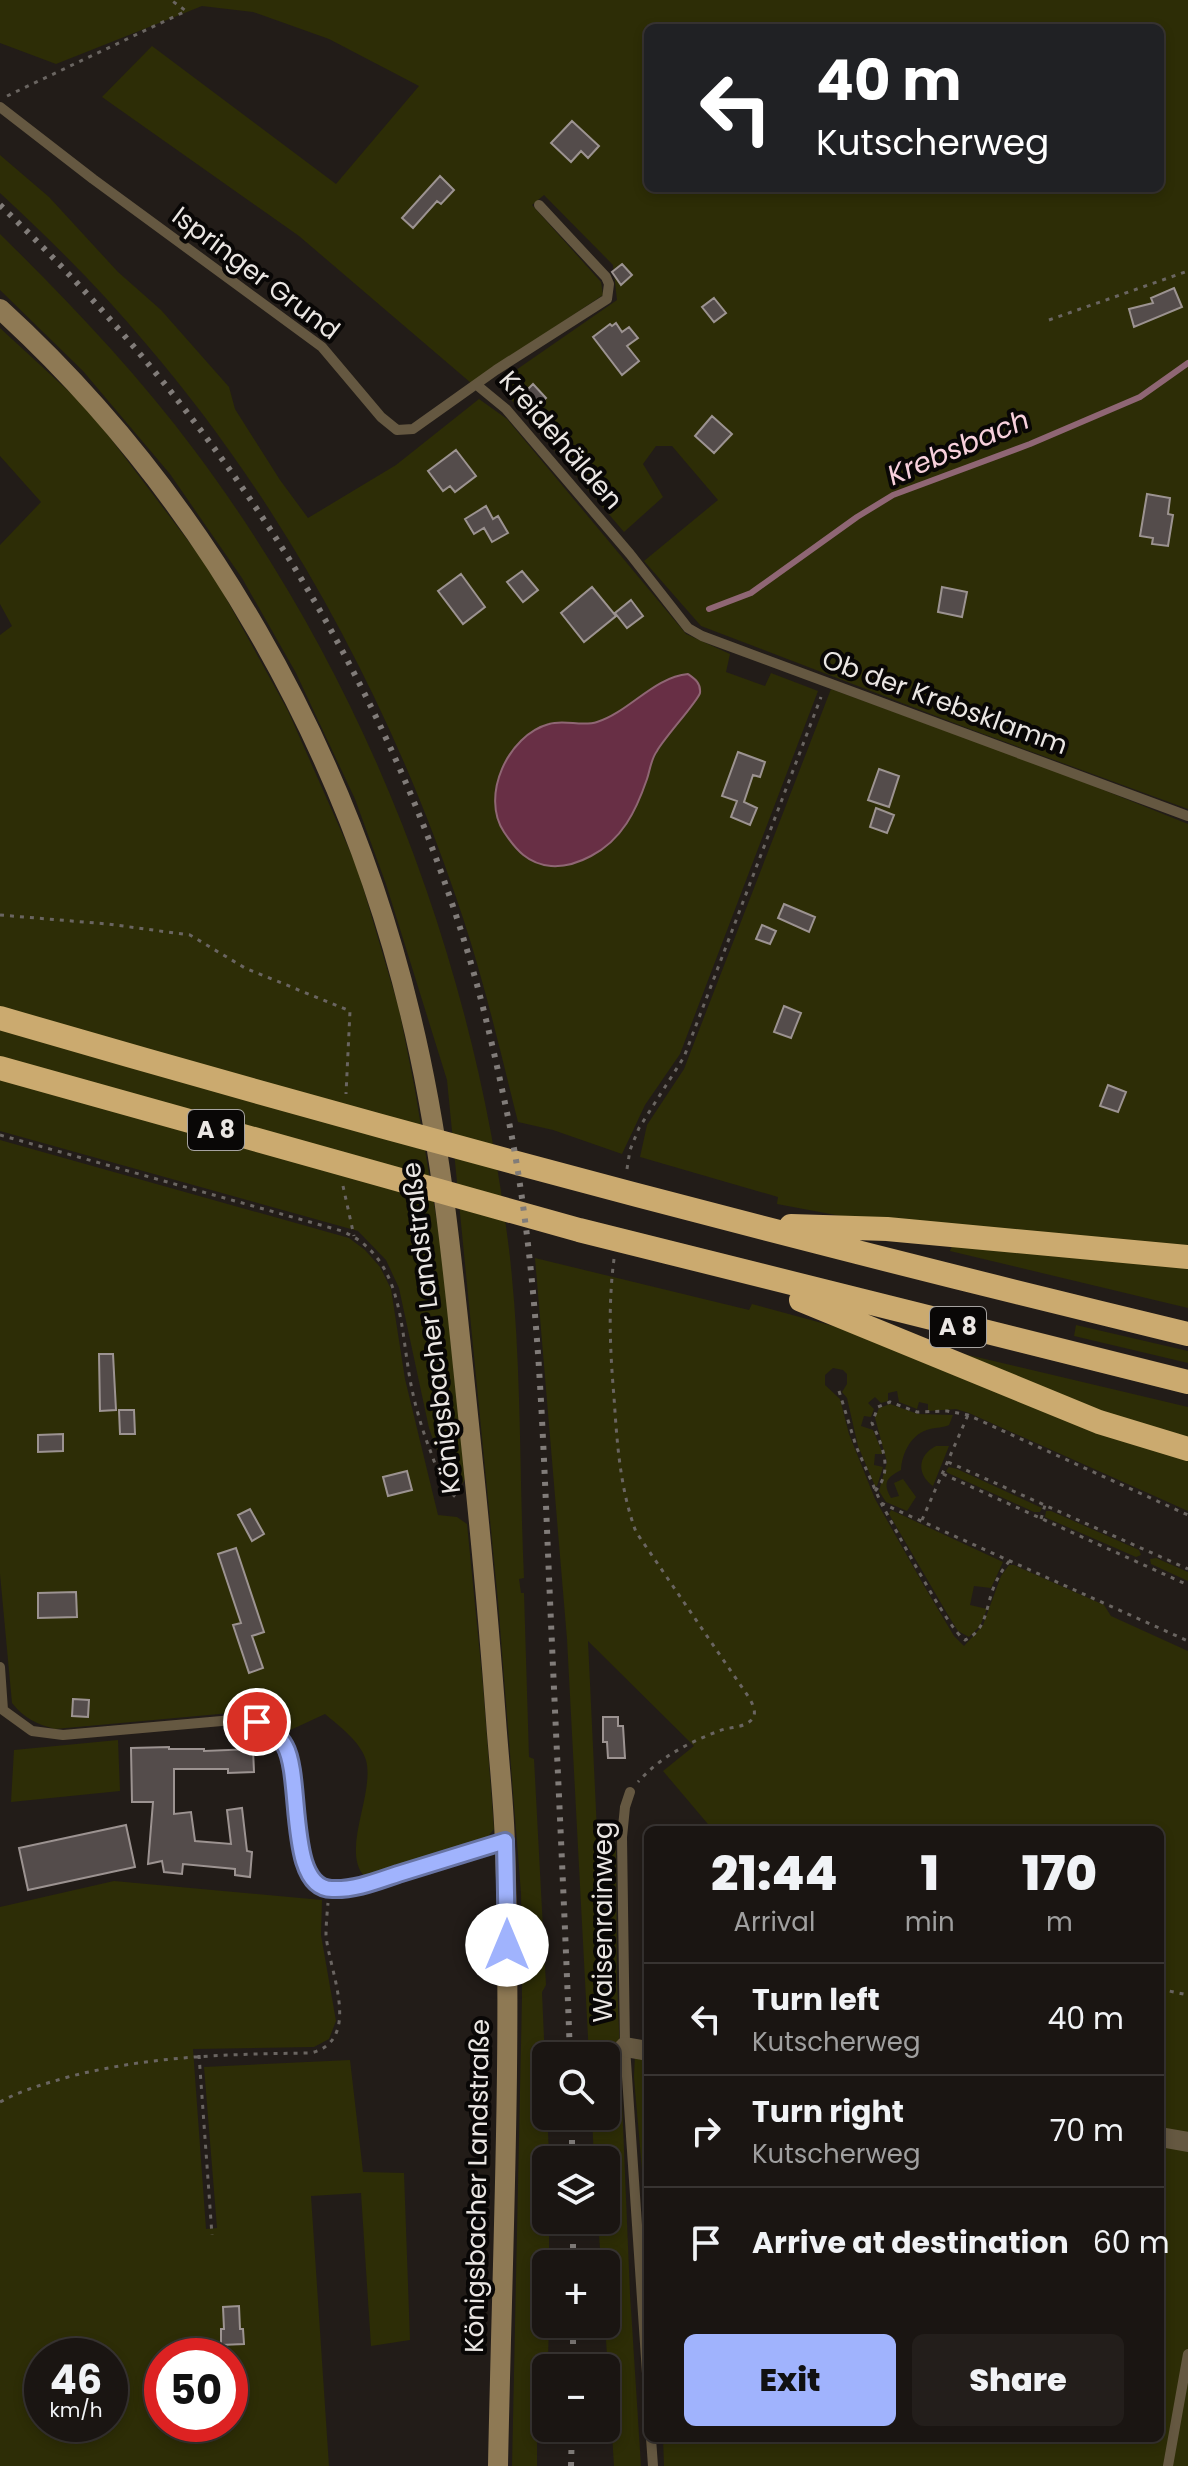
<!DOCTYPE html>
<html lang="en">
<head>
<meta charset="utf-8">
<style>
  :root { --surface:#1a1512; --page:#231e1b; --text:#f1f3f6; --muted:#9f9f9f; --line:#383432; --accent:#a0b3fd }
  body { margin:0; font-family:Poppins,sans-serif; background:var(--page); color:var(--text); height:100vh; display:flex; flex-direction:column; font-size:30px; white-space:nowrap }
  * { box-sizing:border-box; margin:0 }
  p { font-size:26px; color:var(--muted) }
  .icon { flex:none; width:44px; height:44px; fill:none; stroke:currentColor; stroke-width:2; stroke-linecap:round; stroke-linejoin:round }
  .map { position:relative; flex:1; overflow:hidden }
  .drawer { position:absolute; left:644px; top:1826px; width:520px; height:616px; display:flex; flex-direction:column; background:var(--surface); border-radius:12px; box-shadow:0 4px 12px #0003,0 0 0 2px var(--line) }
  .drawer>* { flex:none }
  .top-card { position:absolute; left:644px; top:24px; width:520px; height:168px; border-radius:12px; box-shadow:0 4px 12px #0003,0 0 0 2px var(--line); background:#202124; color:#fff; overflow:hidden }
  .fabs { position:absolute; left:532px; top:2042px; display:grid; gap:16px }
  .fabs a { display:grid; place-items:center; width:88px; height:88px; border-radius:12px; background:var(--surface); box-shadow:0 4px 12px #0003,0 0 0 2px var(--line); font-size:40px }
  .speed { position:absolute; left:24px; top:2338px; display:flex; gap:16px; font-size:40px; font-weight:700; text-align:center }
  .speed>* { display:grid; place-content:center; width:104px; height:104px; border-radius:50%; background:var(--surface); box-shadow:0 4px 12px #0003,0 0 0 2px var(--line); line-height:1 }
  .speed small { font-size:20px; font-weight:400 }
  .speed .limit { border:12px solid #d22; background:#fff; color:#111 }
  .pin { position:absolute; display:grid; place-items:center; width:68px; height:68px; color:#fff; margin:-34px; border:4px solid #fff; border-radius:50%; box-shadow:0 2px 8px #0007 }
  .me { position:absolute; width:88px; margin:-44px; rotate:0deg; stroke-linejoin:round; filter:drop-shadow(0 0 6px #0008) }
  .turn { display:flex; align-items:center; gap:28px; height:168px; padding:0 40px; font-size:36px }
  .turn .icon { width:104px; height:104px; stroke-width:2.5 }
  .turn b { display:block; font-size:56px; line-height:68px }
  .eta { display:flex; justify-content:space-evenly; align-items:center; height:136px; text-align:center }
  .eta b { font-size:48px; font-weight:800; line-height:56px }
  .action { display:flex; gap:16px; margin-top:auto; padding:16px 40px }
  .action a { flex:1; height:92px; border-radius:12px; background:var(--accent); color:#111; font-size:32px; font-weight:800; line-height:92px; text-align:center }
  .action a+a { background:var(--page); color:var(--text) }
  ul { padding:0; list-style:none }
  li { display:flex; align-items:center; gap:24px; height:112px; padding:0 40px; border-top:2px solid var(--line) }
  li div { flex:1 }
  li b { display:block; font-size:30px }
  li em { font-style:normal }
  .map>svg:first-child { display:block }
</style>
</head>
<body>
<div class="map">
<svg width="1188" height="2466" viewBox="0 0 1188 2466">
  <rect width="100%" height="100%" fill="#221c18"/>
  <path fill="#2d2d06" fill-rule="evenodd" d="M0,0H1188V809L970,729L701,626L644,561L718,500L672,446H656L643,464L663,497L624,532L497,383L617,300L613,265L544,195L532,205L601,282L603,295L471,383L299,236L102,97L152,46L336,184L419,86L329,39L253,12L202,6L56,64L0,43ZM648,28H1160V188H648Z
    M0,155L49,197L118,272L161,310L229,387L235,409L280,480L308,518L396,465L479,399L507,419L686,634L730,654L726,672L765,686L771,673L818,691L680,1054L645,1105L622,1154L553,1130L518,1122C501,1054 485,985 463,918C395,711 289,511 147,345C102,291 52,241 0,193Z
    M0,234C69,302 137,373 195,451C369,684 474,961 509,1249C522,1359 519,1468 524,1578L519,1579L521,1593H524L529,1757L534,1759L546,1985L542,1992L549,2155L545,2159L546,2220H549V2264H546V2324H549L546,2428L549,2430L537,2442V2466H512L522,1998L521,1893L498,1601L447,1080L386,884L355,799L296,673L242,578L170,474L83,371L0,290Z
    M0,328L89,410L211,571L288,711L357,867L399,1009L415,1090L441,1246L465,1478L463,1483L454,1486L445,1473L429,1428L399,1288L386,1260L358,1231L0,1131V635L12,626L0,604V545L41,502L0,456Z
    M831,689L1054,770L1188,824V1249L857,1219L777,1204L778,1197L640,1157L647,1125L684,1069Z
    M0,1140L349,1238L365,1250L380,1267L391,1289L405,1379L438,1515L457,1517L467,1524L483,1686L494,1829L486,1839L364,1876C341,1849 375,1794 366,1760C360,1741 339,1726 325,1714L284,1733L262,1718L241,1712L55,1729C36,1724 24,1718 12,1703L0,1574Z
    M952,1246L1188,1265V1308L950,1251Z
    M535,1258L749,1310L752,1304L855,1332L1188,1457V1511L969,1413L956,1409L928,1411V1404L919,1402L917,1409L899,1402L897,1391L888,1393V1401L881,1403L875,1397L868,1403L874,1409L871,1417L864,1416L861,1426L873,1430L883,1454H875L874,1465L883,1467L877,1486H875L858,1446L847,1398L842,1392L847,1384V1374L843,1370L833,1368L825,1375V1385L840,1399L849,1434L875,1499L923,1584L954,1636L964,1646L983,1625L1001,1576L1009,1565H1014L1104,1605L1111,1616L1188,1651V2133L1160,2128V1830H713L663,1771L694,1746L588,1641L597,1831L616,1844L617,1982L630,2294L641,2466H614L605,2324L606,2264H601L598,2220H606V2160H594L592,2116H606V2056H589L567,1639Z
    M1076,1325L1188,1351V1363L1074,1336Z
    M964,1354L1188,1407V1441L1158,1434L965,1357Z
    M890,1404L918,1414L953,1415L949,1425C943,1428 937,1427 930,1429C912,1433 902,1452 901,1470C887,1477 882,1483 891,1498L899,1496L894,1483L903,1479L916,1497L907,1511L886,1502L879,1491L887,1462L875,1418L879,1408Z
    M936,1446H949L933,1486C916,1474 918,1455 936,1446Z
    M949,1467L957,1469L1042,1508L1040,1512H1034L948,1473L946,1471Z
    M891,1510L1003,1562L991,1588L974,1586L970,1605L987,1609L980,1626L969,1637L958,1631L948,1615L889,1514Z
    M1046,1511H1051L1139,1550L1141,1555L1136,1557L1049,1519L1045,1517Z
    M1156,1558L1188,1572V1581L1151,1564L1150,1559Z
    M118,1740L120,1791L11,1802L14,1750Z
    M114,1881L322,1900L321,1935L336,2021L329,2039L314,2047L193,2049L206,2229L217,2228L204,2067L350,2060L363,2172L404,2173L410,2340L371,2346L361,2193L311,2196L329,2466H0V1907ZM42,2356H110V2424H42ZM162,2356H230V2424H162Z
    M635,2054L648,2056V2240L634,2077Z
    M1160,2142L1188,2146V2466H664L663,2438H1160Z"/>
  <path fill="#682f45" stroke="#8f6674" stroke-width="2" d="M688,674C695,679 701,683 700,693C698,701 664,738 657,751C651,759 650,770 647,779C636,811 622,840 591,856C578,863 565,867 551,866C528,864 516,850 504,832C480,796 508,735 549,724C564,719 582,727 597,722C629,712 654,677 688,674Z"/>
  <g fill="none" stroke-linecap="round" stroke-linejoin="round">
    <path stroke="#8f6674" stroke-width="6" d="M709,609L751,593L857,517L893,495L1030,444L1140,397L1188,363"/>
  </g>
  <path fill="#544c4b" stroke="#9c9391" stroke-width="2" d="M572,121L599,146L588,158L581,151L571,162L551,143Z
    M440,176L454,190L441,204L437,201L413,228L402,218Z
    M622,264L632,275L621,285L612,272Z
    M1174,288L1182,307L1134,327L1129,309L1153,303L1151,298Z
    M714,298L726,313L714,322L702,307Z
    M616,323L622,332L629,327L638,338L627,346L639,361L622,375L593,337L610,324L612,326Z
    M533,384L546,398L532,411L520,397Z
    M712,416L732,434L714,453L695,436Z
    M456,450L476,476L455,492L450,486L443,491L428,471Z
    M1147,494L1170,498L1168,514L1173,515L1168,546L1152,544L1153,538L1140,536Z
    M486,506L493,519L498,516L508,533L492,542L484,528L474,534L465,519Z
    M522,571L538,590L523,602L507,582Z
    M461,574L485,607L463,624L438,591Z
    M592,587L616,616L584,642L561,613Z
    M942,587L967,592L962,617L938,612Z
    M631,600L643,616L627,628L615,613Z
    M738,752L765,762L760,777L753,775L744,802L757,808L750,825L731,817L737,801L722,796Z
    M879,769L899,776L889,807L868,800Z
    M876,808L894,815L887,833L870,827Z
    M784,904L815,917L809,932L778,918Z
    M762,925L776,931L770,944L756,939Z
    M784,1006L801,1013L791,1038L774,1032Z
    M1108,1085L1126,1092L1118,1112L1100,1106Z
    M99,1354H113L116,1410L100,1411Z
    M119,1410H134L135,1434H120Z
    M63,1434V1451L38,1452V1435Z
    M407,1471L412,1490L388,1496L383,1477Z
    M250,1509L264,1534L252,1541L238,1515Z
    M236,1548L264,1632L252,1636L263,1668L249,1673L233,1625L241,1623L218,1554Z
    M76,1592L77,1617L38,1618V1593Z
    M73,1699L89,1700L88,1717L72,1716Z
    M603,1717H618V1726H623L625,1758H608L607,1742H603Z
    M169,1747V1749H204V1751L253,1749L254,1772L228,1773V1769H174V1814L191,1812L195,1841L231,1844L227,1810L242,1808L247,1851L252,1852L250,1877L235,1875V1869L183,1864L182,1874L164,1872L162,1861L148,1864L153,1802H132L131,1748Z
    M126,1825L135,1867L28,1890L19,1848Z
    M239,2306L240,2329H243L244,2344L221,2345V2329H224L223,2307Z"/>
  <g fill="none" stroke-linecap="round" stroke-linejoin="round">
    <path stroke="#6a6561" stroke-width="3" stroke-dasharray="4 6" stroke-linecap="butt" d="M7,96L186,11L171,0
      M1049,320L1188,271
      M0,915L108,924L190,935L245,968L350,1011L346,1094
      M0,1135L342,1231C398,1255 400,1315 408,1367C412,1395 420,1424 430,1450C436,1466 442,1487 457,1498
      M627,1169L630,1150L639,1128L684,1057L821,697
      M343,1186L354,1236
      M614,1259C608,1305 610,1351 614,1397C617,1443 620,1489 636,1532L750,1699C754,1707 758,1716 749,1722C741,1728 728,1727 719,1731C689,1742 659,1758 638,1782
      M839,1391L856,1446L881,1503L1188,1641
      M948,1462L1188,1569
      M943,1474L1188,1585
      M875,1491C894,1471 882,1445 872,1423L878,1407L890,1402L917,1412L947,1411L968,1415L1188,1515
      M881,1503C894,1526 948,1630 965,1640C986,1631 986,1608 993,1589C997,1578 1003,1569 1010,1560
      M1041,1519L1045,1505
      M922,1520L968,1415
      M1160,1989L1188,1995
      M199,2055L212,2235
      M0,2102C22,2090 44,2084 68,2077C148,2056 229,2054 311,2053C363,2040 329,1971 326,1935C326,1925 327,1914 328,1903"/>
    <path stroke="#655841" stroke-width="10" d="M0,107L93,179L322,347L381,417L397,430L413,429L496,370L607,299L609,284L606,277L539,205
      M478,386L506,409L630,554L688,628L702,636L1188,816
      M0,1667L3,1710L32,1731L63,1735L233,1720C263,1719 281,1734 291,1762L306,1871L314,1882L328,1890L357,1887L505,1841
      M630,1792L625,1807L622,1837L625,2047L648,2388
      M651,2438L653,2466
      M1168,2466L1188,2354"/>
    <path stroke="#655841" stroke-width="20" d="M625,2047L648,2051
      M1160,2137L1188,2142"/>
    <path stroke="#8e7954" stroke-width="20" d="M0,309C203,494 346,747 410,1013C444,1151 455,1293 470,1434C480,1529 489,1624 496,1720C499,1762 504,1804 505,1846C512,2052 502,2260 498,2466"/>
    <path stroke="#cbaa6f" stroke-width="24" d="M0,1018C394,1133 789,1238 1188,1334
      M0,1068L579,1230L1188,1382
      M791,1226L887,1229L1188,1257
      M801,1300L1099,1422L1188,1449"/>
    <path stroke="#817c79" stroke-width="6" stroke-dasharray="4 8" stroke-linecap="butt" d="M0,205C213,409 374,654 463,937C482,997 496,1060 509,1122C537,1262 542,1411 548,1553C555,1721 564,1888 570,2056
      M572,2116V2160
      M573,2220V2264
      M573,2368V2324
      M571,2466L572,2428"/>
  </g>
  <g fill="none" stroke-linecap="round" stroke-linejoin="round">
    <g stroke="#6874a4" stroke-width="20">
      <path id="route" d="M257,1722C269,1728 279,1735 285,1746C303,1778 286,1889 332,1889C355,1890 377,1881 398,1874C434,1863 469,1852 505,1841L507,1945"/>
    </g>
    <use href="#route" stroke="#a0b3fd" stroke-width="14"/>
  </g>
  <g text-anchor="middle" stroke-width="8" stroke-linejoin="round" paint-order="stroke">
    <g fill="#090706" stroke="#a6a3a1" stroke-width="2">
      <rect x="188" y="1110" width="56" height="40" rx="6"/>
      <rect x="930" y="1307" width="56" height="40" rx="6"/>
    </g>
    <g font-size="24" font-weight="bold" fill="#eae6e3">
      <text x="216" y="1138">A 8</text>
      <text x="958" y="1335">A 8</text>
    </g>
    <g font-size="26" fill="#eae6e3" stroke="#090706">
      <text transform="translate(256 273) rotate(37)" y="9">Ispringer Grund</text>
      <text transform="translate(561 440) rotate(49)" y="9">Kreidehälden</text>
      <text transform="translate(945 702) rotate(20)" y="9">Ob der Krebsklamm</text>
      <text transform="translate(431 1328) rotate(-97)" y="9">Königsbacher Landstraße</text>
      <text transform="translate(603 1922) rotate(-90)" y="9">Waisenrainweg</text>
      <text transform="translate(477 2186) rotate(-89)" y="9">Königsbacher Landstraße</text>
    </g>
    <g font-size="28" font-style="italic" fill="#f7d0dc" stroke="#090706">
      <text transform="translate(958 447) rotate(-23)" y="10">Krebsbach</text>
    </g>
  </g>
</svg>
<div class="fabs">
<a><svg class="icon" aria-label="search" viewBox="0 0 24 24"><circle cx="10" cy="10" r="6"/><path d="M15 15l6 6"/></svg></a>
<a><svg class="icon" aria-label="layers" viewBox="0 0 24 24"><path d="M12 4l9 5-9 5-9-5zM3 14l9 5 9-5"/></svg></a>
<a>+</a>
<a>−</a>
</div>
<div class="speed"><div>46<small>km/h</small></div><div class="limit">50</div></div>
<div class="pin" style="left:257px;top:1722px;background:#d93025"><svg class="icon" aria-label="arrive" viewBox="0 0 24 24"><path d="M6 21V4h12l-3 4 3 4H6"/></svg></div>
<svg class="me" style="left:507px;top:1945px" viewBox="-20 -20 40 40"><circle r="19" fill="#fff"/><path d="M0-13L10 11 0 6-10 11z" fill="#a0b3fd"/></svg>
<div class="top-card">
<div class="turn"><svg class="icon" aria-label="left" viewBox="0 0 24 24"><path d="M17 20v-9H6M10 6l-5 5 5 5"/></svg><div><b>40 m</b>Kutscherweg</div></div>
</div>
<section class="drawer">
<div class="eta">
<div><b>21:44</b><p>Arrival</p></div>
<div><b>1</b><p>min</p></div>
<div><b>170</b><p>m</p></div>
</div>
<ul>
<li><svg class="icon" aria-label="left" viewBox="0 0 24 24"><path d="M17 20v-9H6M10 6l-5 5 5 5"/></svg><div><b>Turn left</b><p>Kutscherweg</p></div><em>40 m</em></li>
<li><svg class="icon" aria-label="right" viewBox="0 0 24 24"><path d="M7 20v-9h11M14 6l5 5-5 5"/></svg><div><b>Turn right</b><p>Kutscherweg</p></div><em>70 m</em></li>
<li><svg class="icon" aria-label="arrive" viewBox="0 0 24 24"><path d="M6 21V4h12l-3 4 3 4H6"/></svg><div><b>Arrive at destination</b></div><em>60 m</em></li>
</ul>
<div class="action"><a>Exit</a><a>Share</a></div>
</section>
</div>
</body>
</html>
